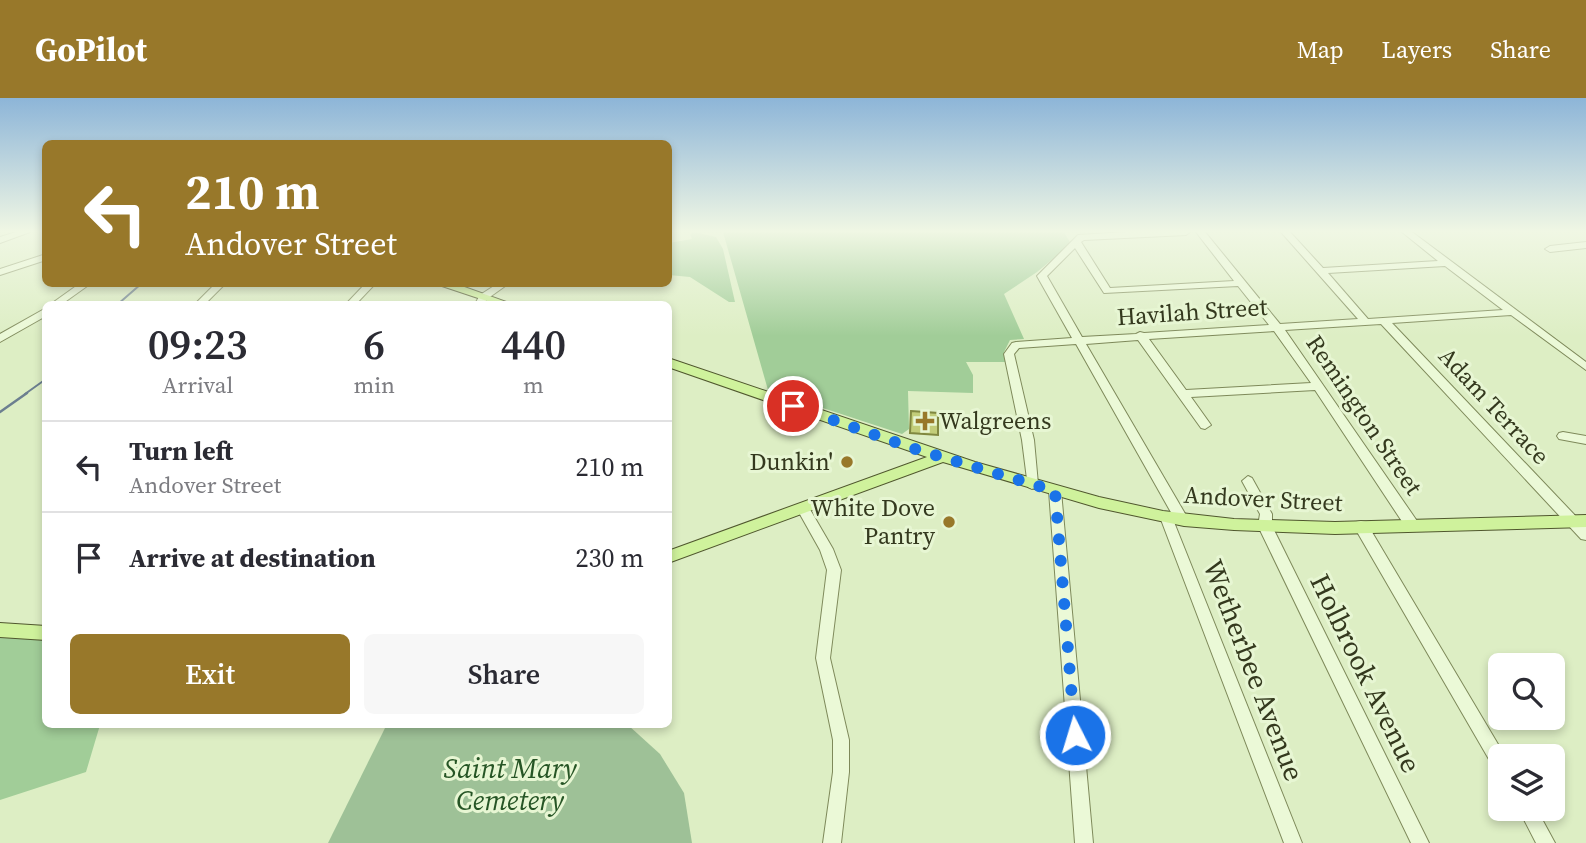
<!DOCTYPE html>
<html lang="en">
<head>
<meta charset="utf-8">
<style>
  :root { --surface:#fff; --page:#f7f7f7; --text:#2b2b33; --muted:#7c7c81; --line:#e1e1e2; --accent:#98782a }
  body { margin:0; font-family:"Source Serif 4",serif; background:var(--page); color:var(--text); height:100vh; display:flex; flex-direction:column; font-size:26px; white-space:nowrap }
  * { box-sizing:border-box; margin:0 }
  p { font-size:23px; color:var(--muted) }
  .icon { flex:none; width:38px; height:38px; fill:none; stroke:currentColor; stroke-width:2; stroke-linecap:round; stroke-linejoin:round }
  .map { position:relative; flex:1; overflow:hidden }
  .drawer { position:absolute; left:42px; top:203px; width:630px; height:427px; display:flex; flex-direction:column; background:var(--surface); border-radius:10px; box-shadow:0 4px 10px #0003 }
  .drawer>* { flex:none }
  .banner { position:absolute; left:42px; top:42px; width:630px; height:147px; border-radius:10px; box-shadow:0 4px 10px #0003; background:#98782a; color:#fff; overflow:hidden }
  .buttons { position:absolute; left:1488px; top:555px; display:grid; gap:14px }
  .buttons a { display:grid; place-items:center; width:77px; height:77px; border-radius:10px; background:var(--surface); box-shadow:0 4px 10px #0003; font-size:35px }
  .pin { position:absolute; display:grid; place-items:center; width:60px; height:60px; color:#fff; margin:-30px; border:4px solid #fff; border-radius:50%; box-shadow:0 2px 7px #0007 }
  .me { position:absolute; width:77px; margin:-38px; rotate:355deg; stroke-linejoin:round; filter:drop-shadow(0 0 5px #0008) }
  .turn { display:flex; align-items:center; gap:24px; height:147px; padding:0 28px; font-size:32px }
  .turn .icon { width:91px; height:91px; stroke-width:2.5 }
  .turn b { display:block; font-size:49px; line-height:60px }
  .eta { display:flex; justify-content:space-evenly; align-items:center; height:119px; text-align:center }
  .eta b { font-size:42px; font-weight:600; line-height:49px }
  .action { display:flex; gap:14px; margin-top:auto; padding:14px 28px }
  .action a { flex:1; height:80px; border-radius:10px; background:var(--accent); color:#fff; font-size:28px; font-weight:600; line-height:80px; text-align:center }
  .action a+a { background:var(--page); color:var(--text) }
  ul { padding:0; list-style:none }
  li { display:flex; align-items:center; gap:21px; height:91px; padding:0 28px; border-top:2px solid var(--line) }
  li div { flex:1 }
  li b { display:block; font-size:26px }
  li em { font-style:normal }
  header { display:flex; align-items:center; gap:42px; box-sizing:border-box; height:98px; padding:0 35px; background:var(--accent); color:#fff }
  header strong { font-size:33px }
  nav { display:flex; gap:38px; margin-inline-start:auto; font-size:24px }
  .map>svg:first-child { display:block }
</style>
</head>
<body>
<header>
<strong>GoPilot</strong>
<nav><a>Map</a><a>Layers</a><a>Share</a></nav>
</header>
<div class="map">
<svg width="1586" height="745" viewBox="0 0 1586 745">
  <rect width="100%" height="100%" fill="#ddeec4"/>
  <path fill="#a1cd98" d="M695,134L716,139L723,151L735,204H729L690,179L669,177V145L692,141L690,136Z
    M723,134H1064L1071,146L1037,174L1004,196L1024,241L1010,242L1004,254L1005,264H966L973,277V295L908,293L909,331L902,336L768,292Z
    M0,539L45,542L46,626L100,627L86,674L0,702Z"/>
  <path fill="#9ec197" d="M387,626L628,627L660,656L684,695L692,745H328Z"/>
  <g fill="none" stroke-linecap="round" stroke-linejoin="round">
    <path stroke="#6c7f90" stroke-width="2" d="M118,206L141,186
      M25,296L46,281"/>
    <path stroke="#6c7f90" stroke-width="2.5" d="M0,314L27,295"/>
  </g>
  <path fill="#c2cd79" stroke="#808840" stroke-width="2" d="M911,313L938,315V337L910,335Z"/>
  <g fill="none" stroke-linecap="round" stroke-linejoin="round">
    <g stroke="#7e895a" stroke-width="2">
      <path id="minor" d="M16,134H30L0,145V139Z
        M1127,134H1190L1186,137L1084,142L1081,144L1110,190L1234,183L1196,134H1205L1280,226L1358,221L1281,134H1290L1323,170L1438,163L1402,134H1412L1586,264V272L1511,217L1392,225L1586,429V442L1581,441L1381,226L1285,232L1417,423L1418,427L1417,431H1407L1315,292L1191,299L1211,327L1205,331L1201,330L1138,242L1086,246L1187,419L1188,422L1187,425H1177L1076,246L1019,250L1014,256L1034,342L1038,386L1032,391L1028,389L1022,342L1004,256L1012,245L1016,244L1072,240L1037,178L1078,137ZM1075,150L1104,195L1238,188L1269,227L1144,235L1140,234L1136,236L1082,239L1047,178ZM1445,168L1503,212L1368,221L1328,175ZM1274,233L1311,285L1186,292L1149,241Z
        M1586,144V150L1550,154L1545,151L1550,148Z
        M46,156V162L0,177V171Z
        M79,186H90L62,206H51Z
        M215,186H225L205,206H195Z
        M365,186H375L356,206H346Z
        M497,186H508L487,201L485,206H475L480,197Z
        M46,210V218L0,244V236Z
        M1563,334L1586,338V346L1559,341L1557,338L1559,335Z
        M1248,378L1252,380L1272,416V428L1429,745H1411L1258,428L1260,416L1242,383Z
        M1055,388L1059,390L1061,393L1093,745H1075L1049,393L1051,390Z
        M803,406L808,408L833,451L841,472L830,560L849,642V674L841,745H823L833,674V642L816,560L827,472L820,452L797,411L798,408Z
        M1166,414L1171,416L1172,419L1302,745H1284L1160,419L1161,416Z
        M1361,423L1366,424L1505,658H1500V673L1494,670L1356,432L1354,428L1356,424Z
        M1518,710H1536L1555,745H1536Z"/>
    </g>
    <g stroke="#50572e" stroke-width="2">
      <path id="major" d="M441,186H456L512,206H496L442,188Z
        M668,260L975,364L1099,399L1163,413L1234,421L1335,424L1586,417V429L1335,436L1234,432L1184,428L1099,410L943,364L668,465V453L927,359L668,269Z
        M0,525L46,528V542L0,539Z"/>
    </g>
    <use href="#minor" fill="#ebf9d7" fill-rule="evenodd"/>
    <use href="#major" fill="#cff29c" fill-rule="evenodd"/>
  </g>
  <linearGradient id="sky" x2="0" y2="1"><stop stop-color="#8db5d8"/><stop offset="0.56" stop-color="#f0f7e4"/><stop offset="1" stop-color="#f0f7e4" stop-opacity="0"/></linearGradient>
  <rect width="1586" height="238" fill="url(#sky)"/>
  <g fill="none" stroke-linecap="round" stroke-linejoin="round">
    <path stroke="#1a73e8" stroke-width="12" stroke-dasharray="0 21.6" d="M793,308L915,351L1055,393L1075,637"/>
  </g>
  <g fill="#98782a" stroke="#e7f6d3" stroke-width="2.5">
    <path d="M921.5 312.5h7v7h7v7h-7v7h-7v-7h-7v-7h7z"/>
    <circle cx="847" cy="364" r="7"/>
    <circle cx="949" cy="424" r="7"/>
  </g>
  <g text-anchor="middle" stroke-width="6" stroke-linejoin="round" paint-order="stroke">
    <g font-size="24" fill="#34391e" stroke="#e7f6d3">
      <text transform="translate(1192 214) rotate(-4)" y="8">Havilah Street</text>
      <text transform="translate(1494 308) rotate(47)" y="8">Adam Terrace</text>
      <text transform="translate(1364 317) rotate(56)" y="8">Remington Street</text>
      <text transform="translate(1263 401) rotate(3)" y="8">Andover Street</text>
    </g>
    <g font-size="24" fill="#34391e" stroke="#e7f6d3" text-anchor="end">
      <text x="939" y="331" text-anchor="start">Walgreens</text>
      <text x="833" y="372">Dunkin'</text>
      <text x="935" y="418">White Dove<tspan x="935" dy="28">Pantry</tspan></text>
    </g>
    <g font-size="28" fill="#34391e" stroke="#e7f6d3">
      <text transform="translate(1254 572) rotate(69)" y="10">Wetherbee Avenue</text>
      <text transform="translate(1366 575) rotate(64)" y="10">Holbrook Avenue</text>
    </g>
    <g font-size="28" font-style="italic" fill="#265525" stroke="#e7f6d3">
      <text x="510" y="680">Saint Mary<tspan x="510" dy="32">Cemetery</tspan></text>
    </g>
  </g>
</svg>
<div class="buttons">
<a><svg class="icon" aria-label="search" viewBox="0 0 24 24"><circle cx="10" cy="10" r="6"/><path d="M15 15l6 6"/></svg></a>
<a><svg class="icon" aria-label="layers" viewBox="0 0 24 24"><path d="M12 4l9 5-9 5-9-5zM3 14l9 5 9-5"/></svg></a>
</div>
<div class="pin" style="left:793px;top:308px;background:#d93025"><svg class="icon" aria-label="arrive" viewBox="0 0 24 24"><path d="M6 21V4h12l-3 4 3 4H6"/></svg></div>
<svg class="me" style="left:1075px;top:637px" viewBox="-20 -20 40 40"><circle r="17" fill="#1a73e8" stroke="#fff" stroke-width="3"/><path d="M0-11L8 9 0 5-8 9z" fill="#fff"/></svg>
<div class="banner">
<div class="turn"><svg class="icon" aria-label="left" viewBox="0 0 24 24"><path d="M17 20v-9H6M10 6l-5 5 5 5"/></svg><div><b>210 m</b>Andover Street</div></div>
</div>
<section class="drawer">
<div class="eta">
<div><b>09:23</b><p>Arrival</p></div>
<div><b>6</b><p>min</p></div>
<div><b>440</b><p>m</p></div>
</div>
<ul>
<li><svg class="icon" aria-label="left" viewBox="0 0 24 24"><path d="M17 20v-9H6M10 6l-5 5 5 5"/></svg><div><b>Turn left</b><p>Andover Street</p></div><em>210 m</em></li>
<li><svg class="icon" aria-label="arrive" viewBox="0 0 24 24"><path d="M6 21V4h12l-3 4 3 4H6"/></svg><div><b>Arrive at destination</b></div><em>230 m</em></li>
</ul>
<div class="action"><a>Exit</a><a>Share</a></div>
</section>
</div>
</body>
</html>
